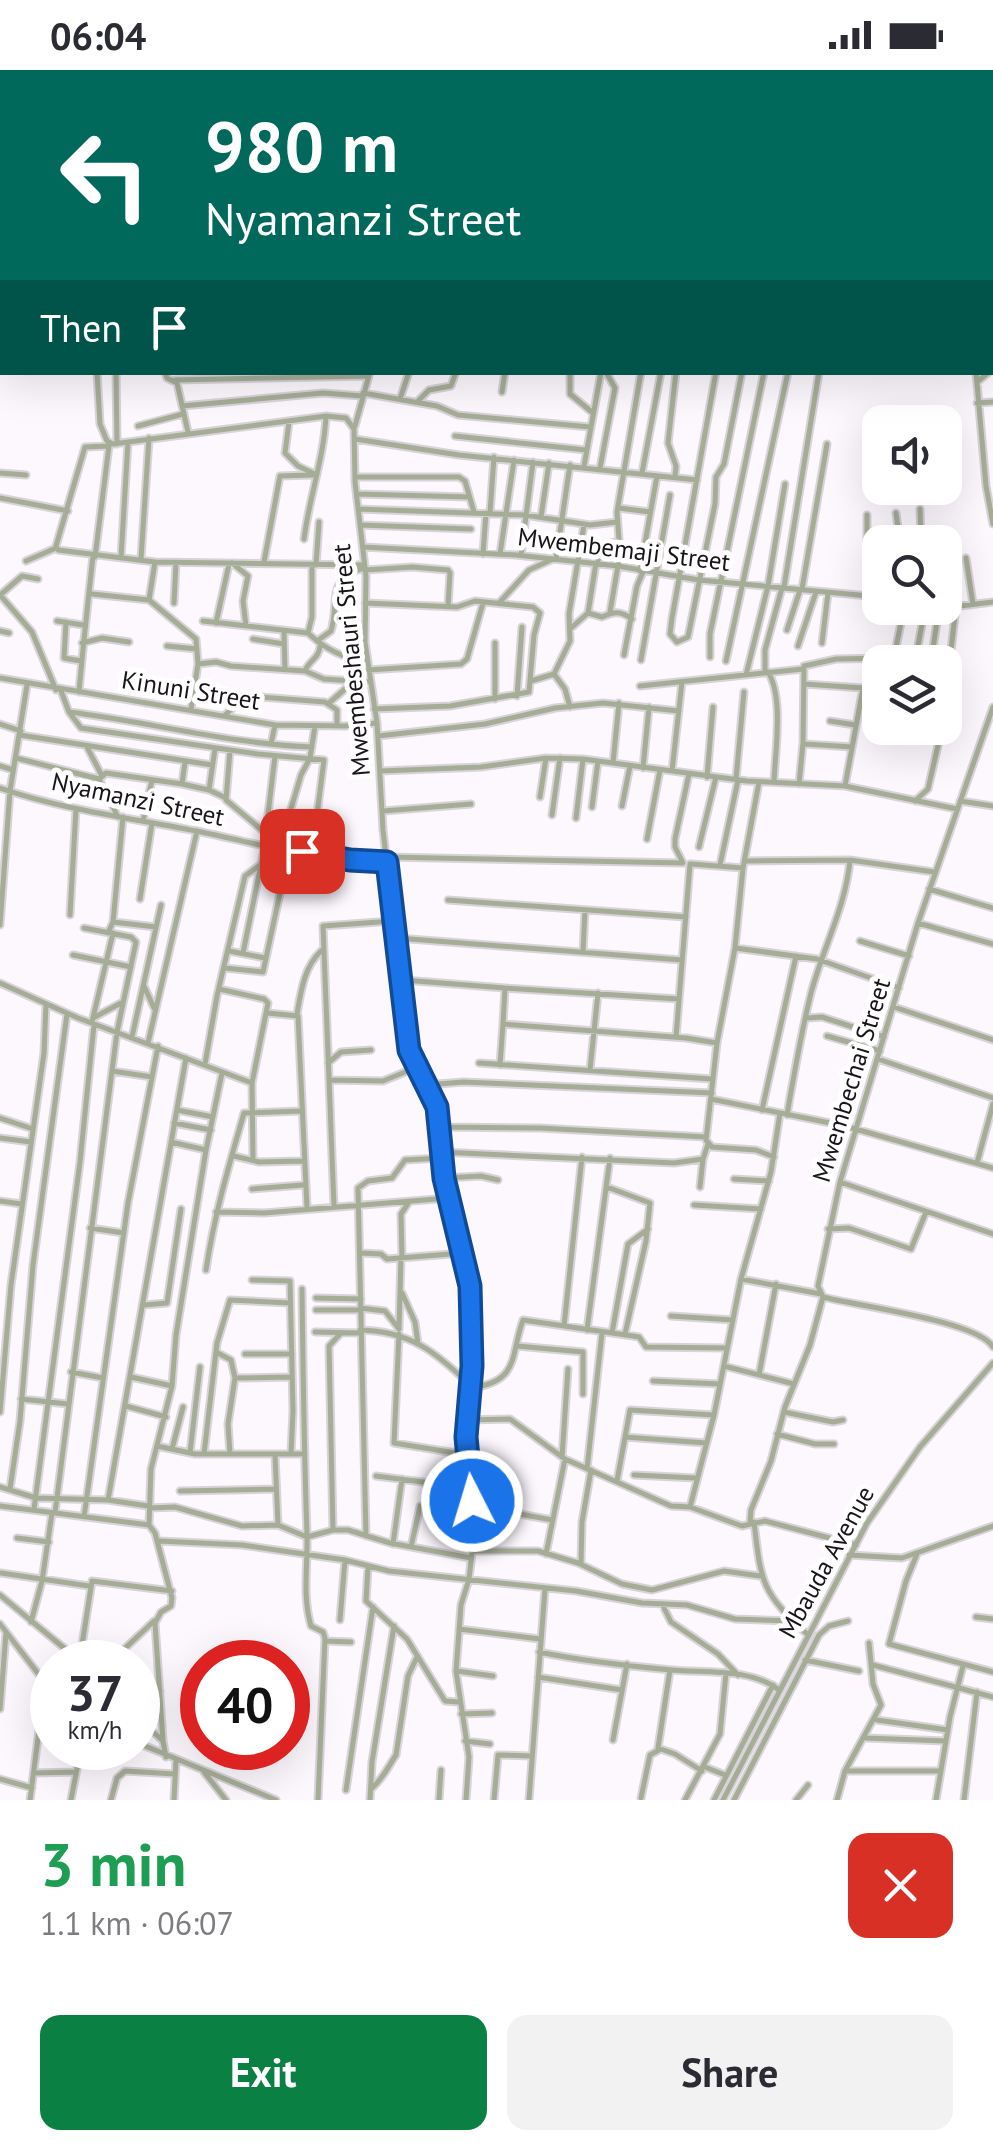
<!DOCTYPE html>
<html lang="en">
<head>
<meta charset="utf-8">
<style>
  :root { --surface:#fff; --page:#f2f2f3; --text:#2b2b33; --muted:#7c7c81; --accent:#0b8043 }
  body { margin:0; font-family:"PT Sans",sans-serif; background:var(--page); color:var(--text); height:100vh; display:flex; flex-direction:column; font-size:38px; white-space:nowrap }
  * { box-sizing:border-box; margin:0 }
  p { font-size:32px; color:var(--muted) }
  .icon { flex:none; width:55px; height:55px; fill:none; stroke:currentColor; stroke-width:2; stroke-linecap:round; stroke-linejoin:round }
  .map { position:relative; height:1730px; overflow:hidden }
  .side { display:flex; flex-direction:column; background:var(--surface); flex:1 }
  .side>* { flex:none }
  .banner { position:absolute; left:0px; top:0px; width:995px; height:305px; box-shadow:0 10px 40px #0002; background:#00695c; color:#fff; overflow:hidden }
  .fabs { position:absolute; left:862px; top:335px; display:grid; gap:20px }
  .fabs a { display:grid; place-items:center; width:100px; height:100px; border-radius:20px; background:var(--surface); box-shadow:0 10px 40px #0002; font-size:50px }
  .speed { position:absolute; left:30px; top:1570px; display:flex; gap:20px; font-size:50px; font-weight:700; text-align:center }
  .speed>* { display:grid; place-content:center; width:130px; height:130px; border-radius:50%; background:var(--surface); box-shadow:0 10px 40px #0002; line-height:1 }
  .speed small { font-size:25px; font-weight:400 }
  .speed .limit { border:15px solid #d22; background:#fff; color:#111 }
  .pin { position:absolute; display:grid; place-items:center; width:85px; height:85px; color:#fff; margin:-42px; border-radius:20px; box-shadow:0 5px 15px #0006 }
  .me { position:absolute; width:110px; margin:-55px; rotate:355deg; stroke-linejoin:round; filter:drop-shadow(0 0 8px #0008) }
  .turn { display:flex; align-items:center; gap:35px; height:210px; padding:0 40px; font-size:45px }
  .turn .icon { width:130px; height:130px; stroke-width:2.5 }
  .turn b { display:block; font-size:70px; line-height:85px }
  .then { display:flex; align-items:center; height:95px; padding:0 40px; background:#0003; gap:20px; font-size:38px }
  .round { display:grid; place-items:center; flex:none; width:105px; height:105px; border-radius:20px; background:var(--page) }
  .headline { display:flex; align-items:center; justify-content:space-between; height:170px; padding:0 40px }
  h1 { font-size:60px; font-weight:800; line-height:75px; color:#1e9e55 }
  .action { display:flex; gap:20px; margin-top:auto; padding:20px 40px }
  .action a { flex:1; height:115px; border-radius:20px; background:var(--accent); color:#fff; font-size:40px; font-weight:800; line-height:115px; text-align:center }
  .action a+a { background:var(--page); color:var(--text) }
  .status { display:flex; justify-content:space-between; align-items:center; height:70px; padding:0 50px; background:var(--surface); direction:ltr }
  .status svg { height:28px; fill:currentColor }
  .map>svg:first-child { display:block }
</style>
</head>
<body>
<div class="status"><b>06:04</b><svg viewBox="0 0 49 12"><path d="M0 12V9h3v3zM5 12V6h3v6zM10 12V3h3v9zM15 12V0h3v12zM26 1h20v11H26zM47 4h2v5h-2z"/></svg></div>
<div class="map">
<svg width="993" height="1730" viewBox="0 0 993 1730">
  <rect width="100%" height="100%" fill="#fdf8fe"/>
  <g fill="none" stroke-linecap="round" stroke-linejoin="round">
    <path stroke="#8a6e8d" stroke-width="2.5" d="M576,0V2
      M301,2L302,0"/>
    <g stroke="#d8d3d9" stroke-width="9">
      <path id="minor" d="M500,0L501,2
        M792,0L793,2
        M189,2V0
        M495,2L496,0
        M992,117H993
        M0,140L2,142
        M0,174H2
        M992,174H993
        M992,233H993
        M992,277H993
        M0,285L2,280
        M97,302L100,354L107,371L113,374L326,346L346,348L354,359L355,412L366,506L365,572L377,653L383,760L407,970L415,998L437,1037L444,1108L463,1179L471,1229L472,1296L466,1367L472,1404L474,1465L469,1509L461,1535L456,1601L469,1687L466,1730
        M116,302L117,374
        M165,302L167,308L177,313L188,362
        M570,302V324L593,343
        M716,302L672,548L670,564L677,572L688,567L715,434L716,407L724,394L742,302
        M976,302L986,416L993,454
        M175,310L369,306
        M977,312L989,302
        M502,322L505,302
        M363,323L437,336L458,345L590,357
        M400,329L409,302
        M417,332L429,320L451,316L456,302
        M977,333L993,332
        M182,336L323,323L362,326
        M289,352L285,383L298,396L315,404
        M138,356L183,344
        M355,356L370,302
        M455,366L586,380
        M355,369L459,385L697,410
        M109,376L85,377L56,476L58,480L155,492L364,495
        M584,396L601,302
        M600,398L615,318L606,302
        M0,403L26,405
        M642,403L661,302
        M355,407H459L465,411L474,442
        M675,407L676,396L668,373L676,302
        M357,424L469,427
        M0,428L68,441
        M619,438L650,442
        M358,439L525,445L590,455L617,452
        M920,439L921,472
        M490,443L494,387
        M896,443L900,472
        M541,447L549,393
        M360,455L471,459
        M304,469C309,428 324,388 326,346
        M621,476L631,480L641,493
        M363,477L516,485L618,496L699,510L880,527
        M483,484L486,443
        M500,484L514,390
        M521,485L533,392
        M95,487L109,376
        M121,488L128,372
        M966,488L973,534
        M141,489L149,368
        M556,489L570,395
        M26,491L56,478
        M264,492L280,406L313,405
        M232,493L248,506L243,531L246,556
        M598,493L599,474L619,472
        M316,495L319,452
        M365,500L412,497L448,500L450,503L448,536
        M640,501L657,406
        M784,517L819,302
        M802,519L827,374
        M92,524L149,530L155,492
        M0,525L32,562L56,620
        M0,525L22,506L38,509
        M867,526V445
        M149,530L196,569L198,594L191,639
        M174,533L176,493
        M365,533L457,537L475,531L533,537L540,543L534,565L529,622L450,636L374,639
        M499,533L529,500L553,489
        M914,538H944L993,532
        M610,542L620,484L617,442L641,302
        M588,543L602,547C613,542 620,540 632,549
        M57,551L83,555
        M203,551L308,563L312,547V495
        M66,552L64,588L81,591
        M216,553L229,494
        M570,559L588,543L596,493
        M787,560L800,520
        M0,561L9,563
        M284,563L285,600
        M309,564C323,577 346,591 367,590
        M253,569L284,574
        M317,571L331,561C340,532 325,508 364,498
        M82,573L102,568L129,572
        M822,573L828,523
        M167,576L197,579
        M798,576L816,522
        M624,585L637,516L643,502
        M710,587V564L764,302
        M641,590L670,425
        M726,591L788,302
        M893,592L904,538
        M915,592L925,538
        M931,592L939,538
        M198,594L216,592L231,596L305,601L324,609L369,612
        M368,600L461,594L467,589L483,533
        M305,601C309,590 319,589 320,576
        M765,602V580L782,518
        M768,602C784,627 775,683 774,712
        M554,604L565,619L570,637
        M746,605L768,516L785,414
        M0,608L275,655L345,656L377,653
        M531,611L554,604L570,571L569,544L584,455
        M804,614L863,618L880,615
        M640,616L803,599
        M61,621L69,642L81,658L258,684L324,690L312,783
        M79,622C83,576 88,532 93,486
        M195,622L325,632L337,640V656
        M517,626L522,557
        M495,629V573
        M329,633L353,612
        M945,633L956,537
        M993,637L918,853L840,1112L818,1216L823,1227C857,1236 978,1251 993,1277
        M69,642C151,652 229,674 312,677
        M224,646L247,625
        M830,651L855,655
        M0,654L21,661
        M20,665L212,695
        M378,666L485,654L555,638L603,633L679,641
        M271,674L275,655
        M805,674L852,677
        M87,677L101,704
        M230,680L226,730L281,776
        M16,688L99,709L118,747
        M613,693L619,633
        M0,696L13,700
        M643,698L649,637
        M380,701L481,697L546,688L583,689L747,711L845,716L957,739
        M672,701L682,612
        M707,707L713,637
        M99,709L106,703L182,714L209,720L226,728
        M736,709L744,622
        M759,712L743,798L735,878L717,973L706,1070L712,1077L756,1080L774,1087
        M182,714L185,692
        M799,714L803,673L804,596L836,589L894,588
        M845,716L863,618
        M0,718C64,740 131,748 196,761C257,773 326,794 387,792
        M209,720L215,679
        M540,727L546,688
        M915,731L928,719L942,658
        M960,731L993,736
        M622,736L630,696
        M592,737L598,691
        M383,741L471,734
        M552,745L560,688
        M576,748L583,689
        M143,751L152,710
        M266,761L275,686
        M647,769L660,700
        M699,777L716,707
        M387,787L683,793L675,777V769L689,704
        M746,791L850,790L934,802
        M691,794L743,798
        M720,795L738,710
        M929,819L993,838
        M140,829L152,753
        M448,830L686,847
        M70,845L76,739
        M113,852L123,747
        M918,853L993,874
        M0,855L10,721L27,615
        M108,863L113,852L156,857
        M397,868L682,890
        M860,871L909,886
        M735,878L817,889L899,918
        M229,881L265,888
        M583,882L585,840
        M243,883L265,775
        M73,885L131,897
        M225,898L263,902L285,800L290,742L301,705L310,688L315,656
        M403,910L505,918
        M0,913L78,948L252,1013
        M144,916L154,938
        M219,919L264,929L268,933L252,1013L253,1090
        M679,929L505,918L503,954L686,968L717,973
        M894,937L993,970
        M267,943L298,946L307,1138
        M297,944C301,921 304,897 321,881
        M93,948L121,933
        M807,948L822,947L884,967
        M92,952L113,863
        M827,966L880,981
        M132,967L161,835
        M676,967L690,794
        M148,973L197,761
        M878,989L993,1028
        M328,993L341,982L371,980
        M479,993L712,1009
        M205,994L217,926L245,806L260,795
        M500,995L503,954
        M590,1000L598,923
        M112,1001L152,1007
        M329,1010L383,1011L415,998
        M426,1015L463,1012L712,1023
        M711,1029L845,1056L993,1098
        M177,1040L213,1047
        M762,1040L796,886
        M787,1045C794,1004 801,963 811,923C823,878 846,836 850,790
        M0,1048L33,1059
        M174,1053L211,1060
        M440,1057L540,1058L706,1067
        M0,1068L31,1072
        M171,1072L206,1080
        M441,1082L674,1093L703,1089
        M234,1086L259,1092L303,1091
        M977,1093L993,1034
        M444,1108L481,1106L498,1110
        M734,1109L769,1111
        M840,1112L993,1164
        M607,1117L650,1133L646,1171L625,1264
        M700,1117L703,1089L708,1074
        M252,1119L303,1115
        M0,1131L21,1134
        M694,1135L761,1139
        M334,1136L323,856L393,851
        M216,1142L264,1143L449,1128
        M90,1158L124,1163
        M828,1159L849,1158L911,1179L926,1142
        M361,1183L381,1184L387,1189L464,1183
        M402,1187L401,1144L409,1132
        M206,1200C214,1146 229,1095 244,1043L301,1041
        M741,1209L821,1224
        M252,1210L290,1211L293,1341L291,1384
        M302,1219C303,1301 304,1382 307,1464C308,1496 302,1525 311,1556L323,1562L325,1568L318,1730
        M402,1223L415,1252L418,1274
        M316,1228L361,1229
        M144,1235L167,1233L181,1139
        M360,1238L385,1241L399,1259
        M316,1240H360
        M671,1246L733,1250
        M564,1256L582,1087
        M399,1259L401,1187
        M360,1260C410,1261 436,1282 471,1316
        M587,1260L610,1088
        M315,1262L360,1263
        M612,1263L628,1174L648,1159
        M399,1264L394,1373L468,1385
        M517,1276L583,1282V1324
        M216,1282L231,1290L235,1308
        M245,1284H292
        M724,1296L794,1314
        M71,1302L103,1308
        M759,1305L776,1214
        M131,1307L172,1316
        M653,1311L720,1314
        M472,1318C520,1311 510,1286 523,1250L633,1266L639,1267L646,1277L727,1278
        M21,1329L68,1334
        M126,1336L166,1347
        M0,1342L11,1215L44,983L46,934
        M784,1342L833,1352L843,1350
        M467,1350L510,1349L565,1389L671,1436L690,1437L742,1456L765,1451L856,1475
        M777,1364L815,1374H834
        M625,1367L706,1373
        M157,1376L195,1384H302
        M172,1379L183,1337
        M190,1383L200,1297
        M204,1384L217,1273L230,1230L290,1233
        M230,1384L228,1354L235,1308L292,1307
        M275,1385L278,1455
        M562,1387L568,1299
        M587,1399L602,1263
        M634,1405L696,1408
        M376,1406L423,1412L436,1424L472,1430
        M617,1411L630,1340L714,1345
        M0,1417L36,1428L108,1430L148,1436
        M10,1419L20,1351L33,1195L67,944
        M180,1421L276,1419
        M108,1430L186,988
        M0,1436L149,1455L155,1463L172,1528L171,1536L161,1542L155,1553L163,1671
        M690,1437L714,1345L741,1209L771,1102L780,1043
        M150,1438L175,1437L242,1456L278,1455L307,1467L333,1460H348L390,1473L471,1488
        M34,1439L80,1092L94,955
        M55,1443L117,962L136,872L131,867L84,858
        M520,1444L552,1450
        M84,1447L128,1133L158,976
        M474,1448L501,1446L500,1403
        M754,1452C761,1512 761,1522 807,1564
        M750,1453L751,1440L771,1391L785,1337L810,1275L823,1227
        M149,1455L151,1399L172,1316L176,1265L206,1080L222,1003
        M333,1460L329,1276L341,1263
        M366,1466L358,1118L368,1111L392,1108L405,1090L441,1088
        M17,1468L49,1472
        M159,1471L242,1475L345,1490L389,1501L576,1521L642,1533L687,1535L735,1549L792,1551
        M393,1474L402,1409
        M411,1477L420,1436
        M472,1481H538L578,1493L622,1514L652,1520L724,1501L760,1506
        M546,1484L565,1389
        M917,1484L906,1511L889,1574L993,1602
        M849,1485L902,1488L993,1456
        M581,1494L582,1452L591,1400
        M368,1497L366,1531L407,1569L445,1631L458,1632
        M1,1503L89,1516
        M0,1525L81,1592
        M662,1534L671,1552L718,1584L738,1605
        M976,1547L993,1549
        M340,1550L345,1490
        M31,1552L42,1511L52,1443
        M0,1554L50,1619
        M459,1559L540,1569
        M325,1571L351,1572
        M539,1582C583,1591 628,1596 672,1600C706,1603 751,1598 779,1620
        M120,1583L130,1592
        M75,1587L82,1575L92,1511L172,1521
        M805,1590L859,1601
        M103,1592L120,1583L154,1551
        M873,1595L993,1627
        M138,1600L160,1621
        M670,1600L658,1678L675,1684L702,1701
        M457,1601L493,1606
        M538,1607L622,1620
        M0,1639L6,1563
        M461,1644L492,1643
        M138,1648L163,1671L166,1687
        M877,1650L948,1660
        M866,1668L946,1671
        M613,1670L627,1594
        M465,1671L490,1674
        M138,1673L276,1730
        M705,1697L725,1705
        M845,1701H941
        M204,1702L226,1730
        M34,1703L76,1702
        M0,1709L32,1718
        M371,1719C383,1709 388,1697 396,1685L408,1606L417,1587
        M346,1720L373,1537
        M641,1728L650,1685L659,1680
        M30,1730L42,1637L50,1619
        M71,1730L81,1678
        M111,1730L117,1708L125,1701L175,1704
        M174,1730L176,1690
        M370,1730L372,1692L394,1556
        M439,1730L441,1700
        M494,1730L498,1685L531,1686
        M529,1730L545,1519
        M685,1730L720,1664L726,1603
        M714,1730L773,1615
        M723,1730L867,1453L920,1377L993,1293
        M734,1730L819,1565L829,1556L848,1551
        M796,1730L808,1715
        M837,1730L845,1701L881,1635L873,1614L869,1573
        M936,1730L950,1647L963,1596
        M964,1730L977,1622"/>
    </g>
    <use href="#minor" stroke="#a5ad97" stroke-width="5"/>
  </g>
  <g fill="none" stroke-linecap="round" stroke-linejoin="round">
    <g stroke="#114b97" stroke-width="25">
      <path id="route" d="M302,781L350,790L387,792L409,980L437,1037L444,1108L470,1216L472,1296L466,1367L472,1431"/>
    </g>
    <use href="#route" stroke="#1a73e8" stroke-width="18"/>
  </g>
  <g text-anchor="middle" stroke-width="10" stroke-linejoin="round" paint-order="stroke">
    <g font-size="25" fill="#171318" stroke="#fff">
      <text transform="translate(624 479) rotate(7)" y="9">Mwembemaji Street</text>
      <text transform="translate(351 590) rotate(-95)" y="9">Mwembeshauri Street</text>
      <text transform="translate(191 620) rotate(9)" y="9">Kinuni Street</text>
      <text transform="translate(138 729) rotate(12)" y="9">Nyamanzi Street</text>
      <text transform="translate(851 1010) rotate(-73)" y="9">Mwembechai Street</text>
      <text transform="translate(826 1492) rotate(-61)" y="9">Mbauda Avenue</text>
    </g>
  </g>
</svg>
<div class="fabs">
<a><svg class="icon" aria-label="sound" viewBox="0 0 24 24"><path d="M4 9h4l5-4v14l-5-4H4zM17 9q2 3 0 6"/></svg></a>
<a><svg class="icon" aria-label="search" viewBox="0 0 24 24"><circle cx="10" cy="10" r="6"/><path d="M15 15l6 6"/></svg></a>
<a><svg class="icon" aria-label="layers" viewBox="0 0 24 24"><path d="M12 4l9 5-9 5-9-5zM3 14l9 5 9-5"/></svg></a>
</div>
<div class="speed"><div>37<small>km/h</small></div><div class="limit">40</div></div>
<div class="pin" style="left:302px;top:781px;background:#d93025"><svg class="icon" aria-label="arrive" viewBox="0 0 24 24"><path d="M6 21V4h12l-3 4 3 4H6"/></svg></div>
<svg class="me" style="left:472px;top:1431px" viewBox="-20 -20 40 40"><circle r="17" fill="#1a73e8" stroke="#fff" stroke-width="3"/><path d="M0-11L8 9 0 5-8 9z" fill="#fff"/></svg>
<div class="banner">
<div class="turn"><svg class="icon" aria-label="left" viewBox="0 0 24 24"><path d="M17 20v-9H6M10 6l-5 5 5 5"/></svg><div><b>980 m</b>Nyamanzi Street</div></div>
<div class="then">Then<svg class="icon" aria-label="arrive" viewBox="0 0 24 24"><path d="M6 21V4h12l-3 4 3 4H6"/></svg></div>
</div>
</div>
<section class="side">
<div class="headline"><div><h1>3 min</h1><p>1.1 km · 06:07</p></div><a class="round" style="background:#d93025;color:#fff"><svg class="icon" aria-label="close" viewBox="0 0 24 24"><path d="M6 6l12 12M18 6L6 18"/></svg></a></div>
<div class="action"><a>Exit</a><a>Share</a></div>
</section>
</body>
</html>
